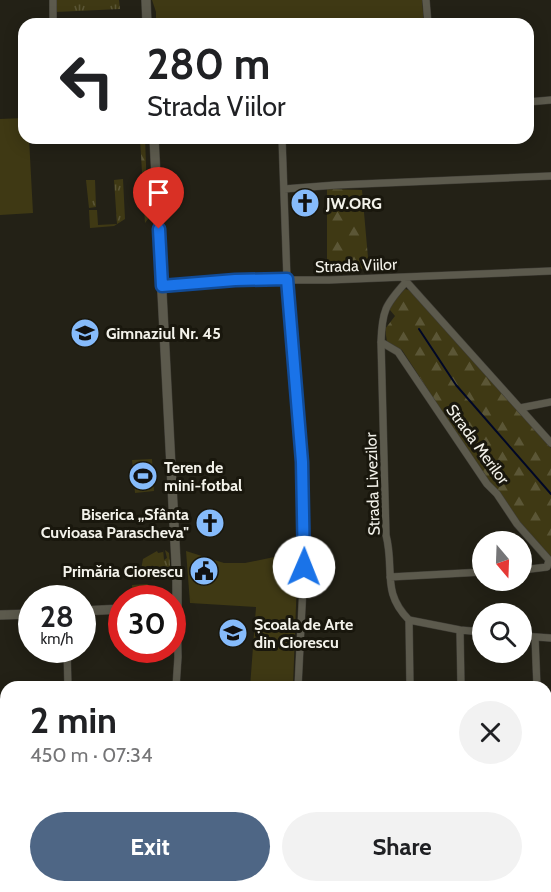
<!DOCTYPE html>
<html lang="en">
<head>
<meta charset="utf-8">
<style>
  :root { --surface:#fff; --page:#f2f2f2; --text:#202124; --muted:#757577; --accent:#4e6685 }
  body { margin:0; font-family:Cabin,sans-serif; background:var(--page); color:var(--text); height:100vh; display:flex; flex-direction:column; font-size:22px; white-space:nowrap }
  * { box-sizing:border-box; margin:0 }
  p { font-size:20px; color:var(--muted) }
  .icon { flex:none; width:33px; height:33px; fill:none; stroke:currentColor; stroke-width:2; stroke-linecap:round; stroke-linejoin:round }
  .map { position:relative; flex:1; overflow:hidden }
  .sheet { position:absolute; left:0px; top:681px; width:552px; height:212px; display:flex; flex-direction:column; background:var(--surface); border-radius:18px 18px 0 0; box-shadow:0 3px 15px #0003 }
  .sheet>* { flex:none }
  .top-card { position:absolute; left:18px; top:18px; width:516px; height:126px; border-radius:18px; box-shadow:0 3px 15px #0003; background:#fff; color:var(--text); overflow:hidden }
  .needle { width:39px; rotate:161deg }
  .tools { position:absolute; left:472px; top:531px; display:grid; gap:12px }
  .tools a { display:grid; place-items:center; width:60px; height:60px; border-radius:50%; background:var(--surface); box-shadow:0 3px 15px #0003; font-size:30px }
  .speed { position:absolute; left:18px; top:585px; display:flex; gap:12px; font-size:30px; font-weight:700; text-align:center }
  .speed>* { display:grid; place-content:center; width:78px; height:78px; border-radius:50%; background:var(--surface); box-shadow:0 3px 15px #0003; line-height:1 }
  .speed small { font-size:15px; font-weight:400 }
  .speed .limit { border:9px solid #d22; background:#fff; color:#111 }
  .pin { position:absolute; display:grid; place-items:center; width:51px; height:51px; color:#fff; margin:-62px -26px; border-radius:50% 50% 50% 0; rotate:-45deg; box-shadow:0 0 6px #0007 }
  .pin .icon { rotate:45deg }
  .me { position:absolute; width:66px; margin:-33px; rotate:1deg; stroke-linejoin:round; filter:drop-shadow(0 0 4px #0008) }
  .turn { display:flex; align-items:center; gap:21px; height:126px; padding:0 30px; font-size:27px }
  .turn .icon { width:78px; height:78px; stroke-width:2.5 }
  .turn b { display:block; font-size:42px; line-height:51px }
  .round { display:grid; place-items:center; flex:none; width:63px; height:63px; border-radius:32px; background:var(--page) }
  .overview { display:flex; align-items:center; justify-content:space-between; height:102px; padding:0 30px }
  h1 { font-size:36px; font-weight:700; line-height:45px }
  .button { display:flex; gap:12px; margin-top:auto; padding:12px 30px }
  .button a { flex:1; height:69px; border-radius:36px; background:var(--accent); color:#fff; font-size:24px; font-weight:700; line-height:69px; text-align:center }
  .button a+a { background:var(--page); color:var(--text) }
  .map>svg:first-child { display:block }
</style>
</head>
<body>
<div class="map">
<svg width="551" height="892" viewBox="0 0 551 892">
  <defs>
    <pattern id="grass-tufts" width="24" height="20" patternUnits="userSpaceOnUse" patternTransform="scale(1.5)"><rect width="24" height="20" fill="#3f3914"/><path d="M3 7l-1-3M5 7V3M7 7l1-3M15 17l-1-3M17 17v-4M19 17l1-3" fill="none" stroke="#5b5636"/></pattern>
    <pattern id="forest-firs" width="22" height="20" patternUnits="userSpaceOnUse" patternTransform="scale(1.5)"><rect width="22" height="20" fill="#3f3914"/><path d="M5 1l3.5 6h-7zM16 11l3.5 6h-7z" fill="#5b5636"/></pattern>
  </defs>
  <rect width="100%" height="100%" fill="#232116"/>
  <path fill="url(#grass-tufts)" d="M56,0H119L120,9L56,12Z
    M123,179L125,219L114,226L90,228L89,210H97L98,225L117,224L114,180Z
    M86,180H95L96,207L89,208Z
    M163,549L164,560L167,558L165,550L169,553L171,577L169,579H146L141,570L143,559L157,551L158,553L163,552Z
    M147,584L161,595L157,597L133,598L132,585Z"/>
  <path fill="url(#forest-firs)" d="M140,138H145L148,219L145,223Z
    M327,189L362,190L369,269L327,270Z
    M405,289L409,290L421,300L551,448V558C491,497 449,420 402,350L387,342L385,329L395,316L390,310V306Z"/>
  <path fill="#3f3914" d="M152,0H422L424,24H156V12Z
    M24,118V138H29L33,213L0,215V119Z
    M152,459L154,491L135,493L132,460Z
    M186,551L224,563H245L298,552L293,687H250L256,607L190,603Z
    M228,887H244L246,890L266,887H299L300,892H233Z"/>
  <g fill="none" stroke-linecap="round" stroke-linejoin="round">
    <path stroke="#000726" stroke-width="2" d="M419,329L456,385L551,494"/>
    <g stroke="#3f3d36" stroke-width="8">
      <path id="street" d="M426,0L428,24
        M53,24V0
        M528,102L551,100
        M282,138L287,279L303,481L305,546L298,687
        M284,189L336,185L551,176
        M404,279L551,443
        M406,282C385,305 382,311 381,342L386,535C395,570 381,592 409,620L410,687
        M162,286L235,280H329L551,271
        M381,342L398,352L487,484L497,494L517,524L549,560L547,567L522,570
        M520,408L551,402
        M390,577L483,572
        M409,620L460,630L483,632
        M460,630L461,687
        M522,636L551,638
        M535,637L537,687
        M67,650L68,687
        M176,687L178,657L177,606
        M546,866L551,865
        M546,871L547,892
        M223,886L228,892
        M404,892V886
        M418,892L442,886"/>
    </g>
    <g stroke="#3f3d36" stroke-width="10">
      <path id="secondary" d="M146,0L147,24
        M154,138L177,582V606H172
        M82,611L122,609
        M0,615L32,614"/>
    </g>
    <use href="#street" stroke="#5c5a4d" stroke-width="7"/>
    <use href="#secondary" stroke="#5c5a4d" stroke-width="9"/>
  </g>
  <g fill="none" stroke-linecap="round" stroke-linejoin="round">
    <g stroke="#114b97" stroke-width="15">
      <path id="route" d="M159,229L162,286L235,280L287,279L302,462L304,567"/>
    </g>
    <use href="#route" stroke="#1a73e8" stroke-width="10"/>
  </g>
  <defs>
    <g id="church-disc" transform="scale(1.5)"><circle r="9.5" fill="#86bbfb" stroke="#19170d"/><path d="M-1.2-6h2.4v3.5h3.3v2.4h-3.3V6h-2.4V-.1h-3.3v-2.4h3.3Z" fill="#111"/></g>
    <g id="school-disc" transform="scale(1.5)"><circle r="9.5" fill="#86bbfb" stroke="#19170d"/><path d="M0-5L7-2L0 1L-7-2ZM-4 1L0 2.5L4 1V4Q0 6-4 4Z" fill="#111"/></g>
    <g id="stadium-disc" transform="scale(1.5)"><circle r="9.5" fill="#86bbfb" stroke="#19170d"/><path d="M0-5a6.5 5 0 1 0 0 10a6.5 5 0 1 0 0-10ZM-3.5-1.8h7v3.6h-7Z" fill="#111"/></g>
    <g id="civic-disc" transform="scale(1.5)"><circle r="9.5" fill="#86bbfb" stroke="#19170d"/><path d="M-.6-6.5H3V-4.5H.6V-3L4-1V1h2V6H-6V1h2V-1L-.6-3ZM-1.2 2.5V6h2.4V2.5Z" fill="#111"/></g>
  </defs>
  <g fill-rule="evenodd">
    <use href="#church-disc" x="305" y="203"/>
    <use href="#school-disc" x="85" y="333"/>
    <use href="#stadium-disc" x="143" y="476"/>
    <use href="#church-disc" x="210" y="523"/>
    <use href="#civic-disc" x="204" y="571"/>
    <use href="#school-disc" x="233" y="633"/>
  </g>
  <g text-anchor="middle" stroke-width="6" stroke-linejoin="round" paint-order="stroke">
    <g font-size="16" font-weight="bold" fill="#f3f2ea" stroke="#19170d" text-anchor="start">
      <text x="326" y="209">JW.ORG</text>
      <text x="106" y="339">Gimnaziul Nr. 45</text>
      <text x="164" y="473">Teren de<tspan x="164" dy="18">mini-fotbal</tspan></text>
      <text x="189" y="520" text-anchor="end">Biserica „Sfânta<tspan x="189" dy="18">Cuvioasa Parascheva"</tspan></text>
      <text x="183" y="577" text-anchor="end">Primăria Ciorescu</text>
      <text x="254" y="630">Școala de Arte<tspan x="254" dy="18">din Ciorescu</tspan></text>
    </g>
    <g font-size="16" fill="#f3f2ea" stroke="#19170d">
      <text transform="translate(356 265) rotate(-2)" y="6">Strada Viilor</text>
      <text transform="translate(478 444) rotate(54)" y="6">Strada Merilor</text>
      <text transform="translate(372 484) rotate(-92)" y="6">Strada Livezilor</text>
    </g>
  </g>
</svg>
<div class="tools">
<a><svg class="needle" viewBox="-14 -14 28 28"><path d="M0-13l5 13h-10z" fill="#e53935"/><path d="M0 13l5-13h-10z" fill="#757577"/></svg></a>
<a><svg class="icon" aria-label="search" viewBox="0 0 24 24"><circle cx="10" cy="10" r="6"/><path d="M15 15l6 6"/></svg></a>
</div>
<div class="speed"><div>28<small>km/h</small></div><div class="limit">30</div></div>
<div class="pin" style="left:159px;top:229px;background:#d93025"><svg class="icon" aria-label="arrive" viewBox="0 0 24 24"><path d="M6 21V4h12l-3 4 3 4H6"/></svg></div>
<svg class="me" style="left:304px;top:567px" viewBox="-20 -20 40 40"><circle r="19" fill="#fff"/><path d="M0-13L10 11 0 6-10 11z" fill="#1a73e8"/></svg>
<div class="top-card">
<div class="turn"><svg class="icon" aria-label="left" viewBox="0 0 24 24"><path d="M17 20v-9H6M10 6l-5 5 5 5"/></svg><div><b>280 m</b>Strada Viilor</div></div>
</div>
<section class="sheet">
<div class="overview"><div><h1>2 min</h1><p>450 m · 07:34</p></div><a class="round"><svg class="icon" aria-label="close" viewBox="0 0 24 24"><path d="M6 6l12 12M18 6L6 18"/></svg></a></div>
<div class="button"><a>Exit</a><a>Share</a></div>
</section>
</div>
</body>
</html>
